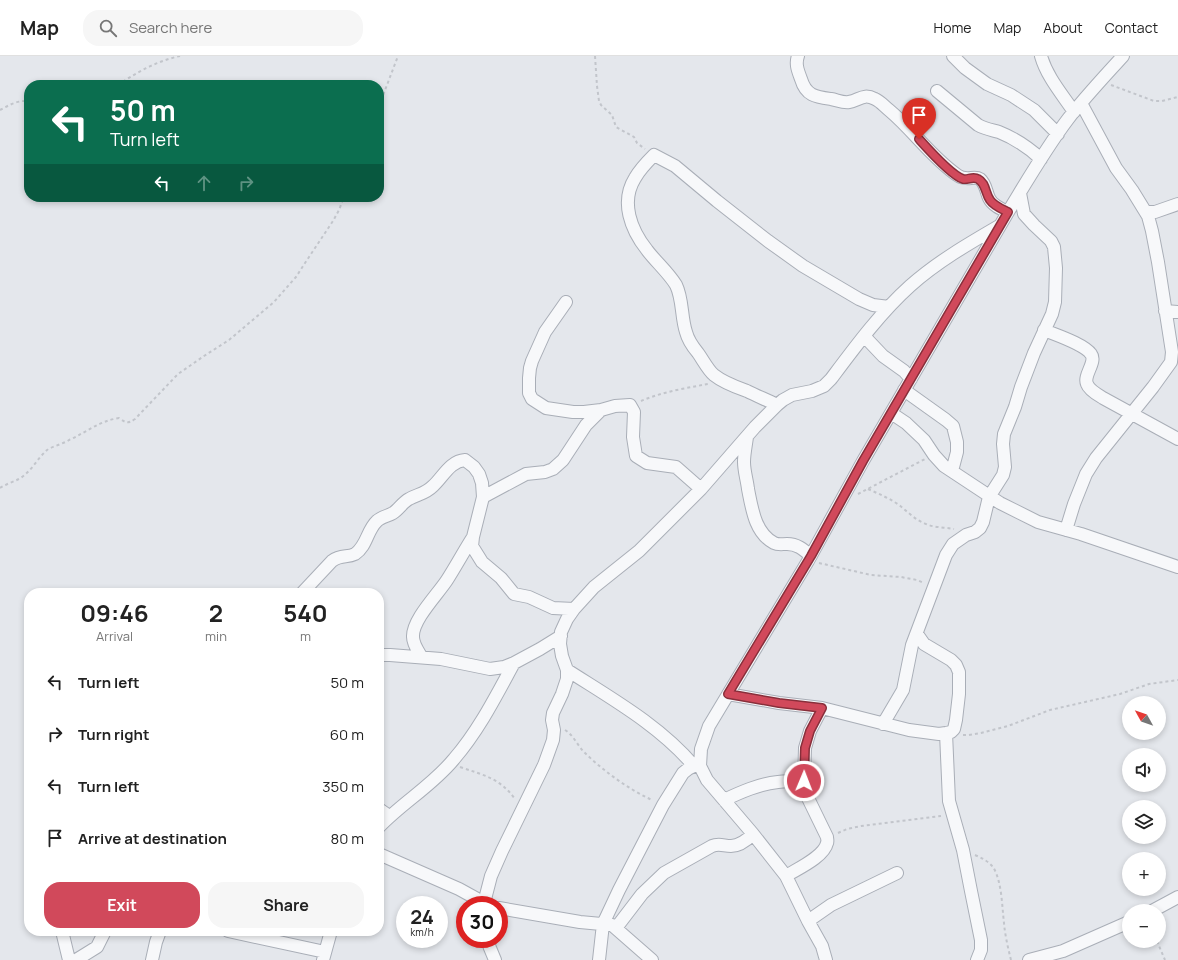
<!DOCTYPE html>
<html lang="en">
<head>
<meta charset="utf-8">
<style>
  :root { --surface:#fff; --page:#f6f6f6; --text:#222; --muted:#767676; --line:#e0e0e0; --accent:#d1495b }
  body { margin:0; font-family:Manrope,sans-serif; background:var(--page); color:var(--text); height:100vh; display:flex; flex-direction:column; font-size:15px; white-space:nowrap }
  * { box-sizing:border-box; margin:0 }
  p { font-size:13px; color:var(--muted) }
  .icon { flex:none; width:22px; height:22px; fill:none; stroke:currentColor; stroke-width:2; stroke-linecap:round; stroke-linejoin:round }
  .map { position:relative; flex:1; overflow:hidden }
  .panel { position:absolute; left:24px; top:532px; width:360px; height:348px; display:flex; flex-direction:column; background:var(--surface); border-radius:16px; box-shadow:0 2px 6px #0003 }
  .panel>* { flex:none }
  .top-card { position:absolute; left:24px; top:24px; width:360px; height:122px; border-radius:16px; box-shadow:0 2px 6px #0003; background:#0b6e4f; color:#fff; overflow:hidden }
  .needle { width:26px; rotate:310deg }
  .tools { position:absolute; left:1122px; top:640px; display:grid; gap:8px }
  .tools a { display:grid; place-items:center; width:44px; height:44px; border-radius:50%; background:var(--surface); box-shadow:0 2px 6px #0003; font-size:20px }
  .speed { position:absolute; left:396px; top:840px; display:flex; gap:8px; font-size:20px; font-weight:700; text-align:center }
  .speed>* { display:grid; place-content:center; width:52px; height:52px; border-radius:50%; background:var(--surface); box-shadow:0 2px 6px #0003; line-height:1 }
  .speed small { font-size:10px; font-weight:400 }
  .speed .limit { border:6px solid #d22; background:#fff; color:#111 }
  .pin { position:absolute; display:grid; place-items:center; width:34px; height:34px; color:#fff; margin:-41px -17px; border-radius:50% 50% 50% 0; rotate:-45deg; box-shadow:0 0 4px #0007 }
  .pin .icon { rotate:45deg }
  .me { position:absolute; width:44px; margin:-22px; rotate:1deg; stroke-linejoin:round; filter:drop-shadow(0 0 3px #0008) }
  .turn { display:flex; align-items:center; gap:14px; height:84px; padding:0 20px; font-size:18px }
  .turn .icon { width:52px; height:52px; stroke-width:2.5 }
  .turn b { display:block; font-size:28px; line-height:34px }
  .lanes { display:flex; align-items:center; height:38px; padding:0 20px; background:#0003; justify-content:center; gap:20px; direction:ltr }
  .lanes .off { opacity:.35 }
  .eta { display:flex; justify-content:space-evenly; align-items:center; height:68px; text-align:center }
  .eta b { font-size:24px; font-weight:700; line-height:28px }
  .cta { display:flex; gap:8px; margin-top:auto; padding:8px 20px }
  .cta a { flex:1; height:46px; border-radius:16px; background:var(--accent); color:#fff; font-size:16px; font-weight:700; line-height:46px; text-align:center }
  .cta a+a { background:var(--page); color:var(--text) }
  ul { padding:0; list-style:none }
  li { display:flex; align-items:center; gap:12px; height:52px; padding:0 20px }
  li div { flex:1 }
  li b { display:block; font-size:15px }
  li em { font-style:normal }
  header { display:flex; align-items:center; gap:24px; box-sizing:border-box; height:56px; padding:0 20px; background:var(--surface); border-bottom:1px solid var(--line) }
  header strong { font-size:19px }
  nav { display:flex; gap:22px; margin-inline-start:auto; font-size:14px }
  .search { width:280px; height:36px; background:var(--page); display:flex; align-items:center; gap:10px; box-sizing:border-box; padding:0 14px; border-radius:16px; color:var(--muted); font-size:15px }
  .map>svg:first-child { display:block }
</style>
</head>
<body>
<header>
<strong>Map</strong>
<div class="search"><svg class="icon" aria-label="search" viewBox="0 0 24 24"><circle cx="10" cy="10" r="6"/><path d="M15 15l6 6"/></svg>Search here</div>
<nav><a>Home</a><a>Map</a><a>About</a><a>Contact</a></nav>
</header>
<div class="map">
<svg width="1178" height="904" viewBox="0 0 1178 904">
  <rect width="100%" height="100%" fill="#e4e7ec"/>
  <g fill="none" stroke-linecap="round" stroke-linejoin="round">
    <g stroke="#a9aeb7" stroke-width="14">
      <path id="minor" d="M798,0C795,8 798,15 801,23C806,40 816,41 831,43C837,44 843,47 849,46C860,44 863,37 875,43C880,45 884,50 889,54C913,74 931,101 957,119C966,126 974,119 980,123C986,128 986,136 989,142C992,149 1001,153 1008,156
        M953,0L965,12L987,28L1011,39L1034,54L1058,78
        M1041,0C1047,21 1062,38 1074,56
        M937,35L978,69C985,73 992,74 999,76C1014,82 1029,92 1041,103
        M1146,156H1155L1178,148
        M566,246L545,276L532,305L530,312L529,322V337L532,343L546,352L573,356H584L601,354L615,350L630,349L634,356L633,381L636,400L647,407L676,411L701,433
        M1165,255L1178,256
        M1044,274C1056,279 1084,288 1091,298C1097,306 1083,319 1087,328C1089,334 1098,339 1103,342L1178,383
        M864,280L883,300L904,315L911,323
        M904,334L946,364L953,370L957,386V396L952,415
        M777,349C767,344 757,340 747,335C736,331 724,327 714,319C708,314 703,304 698,297C693,291 688,284 686,276C681,261 683,243 676,229C668,216 656,206 647,194C631,174 620,146 635,122C640,113 647,106 654,99L675,110L717,145L768,185L803,210L859,243L873,249L889,251
        M891,357L906,367L924,384L934,399L944,410L1000,447L1038,466L1081,478L1178,511
        M747,381C746,389 744,398 744,406C744,415 747,424 748,433C752,453 755,477 774,487C778,489 782,488 787,488C797,488 803,493 811,500
        M483,441L526,418L545,416L553,413L563,404L586,369L601,354
        M1066,474L1074,448L1086,418L1096,402L1153,331L1171,306L1172,296L1158,206L1152,175L1148,160L1132,134L1116,112L1081,47
        M302,537L332,505C341,498 347,502 355,498C367,490 367,474 377,465C381,461 388,460 393,457C399,453 403,446 409,443C418,438 425,438 433,430C443,421 450,405 465,404L474,411L479,418L482,427L483,441L473,481L472,490L482,506L501,522L514,538L529,541L553,552L574,553
        M379,599H390L441,603L490,613L504,611L514,607L540,593L561,580
        M421,600C418,595 413,588 413,581C412,564 438,538 447,524C456,510 464,495 473,481
        M567,614C612,643 659,669 694,710
        M728,638L779,647L822,652L909,674L939,678L946,677L951,676L954,673L956,664L959,638V616L956,609L951,604L924,588L917,578
        M883,668L903,634L912,589L946,499L953,488L966,479L975,476L980,472L983,466L989,441L1003,419L1005,411L1003,388L1004,378L1015,351L1021,331L1034,297L1052,258L1055,246L1056,212L1054,191L1051,185L1034,169L1024,158L1020,137
        M946,677L949,745L963,794L971,835L981,884V894L977,904
        M724,744C741,736 759,728 778,726C786,725 795,725 804,725
        M379,753L389,760
        M379,771C403,746 433,729 454,703C479,674 496,640 514,607
        M379,798L459,833L488,849
        M786,820C797,813 824,801 827,787C828,785 827,783 827,781L807,740L804,725L805,692L810,675L822,652
        M484,847L491,820L502,795L544,709L553,684L554,674L552,664L553,657L562,638L567,623V614L562,600L560,588L561,576L567,563L574,553L594,531L639,495L701,433L755,371L777,349L783,344L792,339L812,335L824,330L831,323C855,291 880,257 910,230C937,206 968,188 999,170
        M499,852L580,866L612,869L652,904
        M1152,855L1178,841
        M808,865L831,849L897,817
        M616,872L642,838L664,817L712,790C719,787 724,790 731,790C740,790 747,784 753,778
        M62,875L69,904
        M228,875L325,896
        M487,883L490,892L495,904
        M76,904L97,891L105,875
        M152,904L156,886L160,875
        M323,904L331,875
        M599,904L603,868L619,834L663,749L683,717L688,713L694,710H700
        M826,904L822,890L808,865L786,820L753,778L707,724L700,710L701,693L709,670L808,505L863,405L1008,156C1027,125 1046,92 1068,63C1085,41 1104,21 1123,0
        M1029,904L1063,895L1129,866"/>
    </g>
    <path stroke="#c2c5cb" stroke-width="2" stroke-dasharray="3 3" stroke-linecap="butt" d="M595,0L597,30L599,45L601,49L612,59L616,71L634,81L637,87L645,93
      M118,29C137,16 157,5 180,0
      M1111,29L1154,45H1162L1178,41
      M379,50L398,0
      M0,54C9,49 18,44 29,45
      M641,345C662,336 686,332 708,328
      M0,432C6,428 13,426 19,423C31,416 37,403 47,394C53,390 63,388 69,384C87,376 99,365 119,362C126,367 128,368 135,363L178,318L204,300L229,284L274,246L296,221L305,207L333,165L339,154L344,141
      M868,433C879,438 889,442 899,449C907,455 914,463 924,467C933,472 944,471 954,473
      M858,438L925,403
      M819,507L871,519L901,521L917,524L924,527
      M565,674C573,679 577,688 583,695C602,714 628,733 652,744
      M963,679H969L981,677L1008,670L1050,654L1120,638L1149,628L1178,624
      M460,711C483,719 500,722 515,743
      M838,777L847,773L861,770L941,760
      M975,799C982,802 988,805 993,811C1002,825 1002,851 1004,867C1005,879 1008,892 1011,904
      M1157,885L1165,904"/>
    <use href="#minor" stroke="#f7f8fa" stroke-width="12"/>
  </g>
  <g fill="none" stroke-linecap="round" stroke-linejoin="round">
    <g stroke="#882f3b" stroke-width="10">
      <path id="route" d="M804,725L805,692L810,675L822,652L779,647L728,638L811,500L863,405L1008,156C1002,153 994,150 990,144C985,137 986,127 978,123C973,120 968,124 963,123C951,119 928,93 919,83"/>
    </g>
    <use href="#route" stroke="#d1495b" stroke-width="7"/>
  </g>
</svg>
<div class="tools">
<a><svg class="needle" viewBox="-14 -14 28 28"><path d="M0-13l5 13h-10z" fill="#e53935"/><path d="M0 13l5-13h-10z" fill="#767676"/></svg></a>
<a><svg class="icon" aria-label="sound" viewBox="0 0 24 24"><path d="M4 9h4l5-4v14l-5-4H4zM17 9q2 3 0 6"/></svg></a>
<a><svg class="icon" aria-label="layers" viewBox="0 0 24 24"><path d="M12 4l9 5-9 5-9-5zM3 14l9 5 9-5"/></svg></a>
<a>+</a>
<a>−</a>
</div>
<div class="speed"><div>24<small>km/h</small></div><div class="limit">30</div></div>
<div class="pin" style="left:919px;top:83px;background:#d93025"><svg class="icon" aria-label="arrive" viewBox="0 0 24 24"><path d="M6 21V4h12l-3 4 3 4H6"/></svg></div>
<svg class="me" style="left:804px;top:725px" viewBox="-20 -20 40 40"><circle r="17" fill="#d1495b" stroke="#fff" stroke-width="3"/><path d="M0-11L8 9 0 5-8 9z" fill="#fff"/></svg>
<div class="top-card">
<div class="turn"><svg class="icon" aria-label="left" viewBox="0 0 24 24"><path d="M17 20v-9H6M10 6l-5 5 5 5"/></svg><div><b>50 m</b>Turn left</div></div>
<div class="lanes"><svg class="icon" aria-label="left" viewBox="0 0 24 24"><path d="M17 20v-9H6M10 6l-5 5 5 5"/></svg><svg class="icon off" aria-label="ahead" viewBox="0 0 24 24"><path d="M12 20V5M6 11l6-6 6 6"/></svg><svg class="icon off" aria-label="right" viewBox="0 0 24 24"><path d="M7 20v-9h11M14 6l5 5-5 5"/></svg></div>
</div>
<section class="panel">
<div class="eta">
<div><b>09:46</b><p>Arrival</p></div>
<div><b>2</b><p>min</p></div>
<div><b>540</b><p>m</p></div>
</div>
<ul>
<li><svg class="icon" aria-label="left" viewBox="0 0 24 24"><path d="M17 20v-9H6M10 6l-5 5 5 5"/></svg><div><b>Turn left</b></div><em>50 m</em></li>
<li><svg class="icon" aria-label="right" viewBox="0 0 24 24"><path d="M7 20v-9h11M14 6l5 5-5 5"/></svg><div><b>Turn right</b></div><em>60 m</em></li>
<li><svg class="icon" aria-label="left" viewBox="0 0 24 24"><path d="M17 20v-9H6M10 6l-5 5 5 5"/></svg><div><b>Turn left</b></div><em>350 m</em></li>
<li><svg class="icon" aria-label="arrive" viewBox="0 0 24 24"><path d="M6 21V4h12l-3 4 3 4H6"/></svg><div><b>Arrive at destination</b></div><em>80 m</em></li>
</ul>
<div class="cta"><a>Exit</a><a>Share</a></div>
</section>
</div>
</body>
</html>
